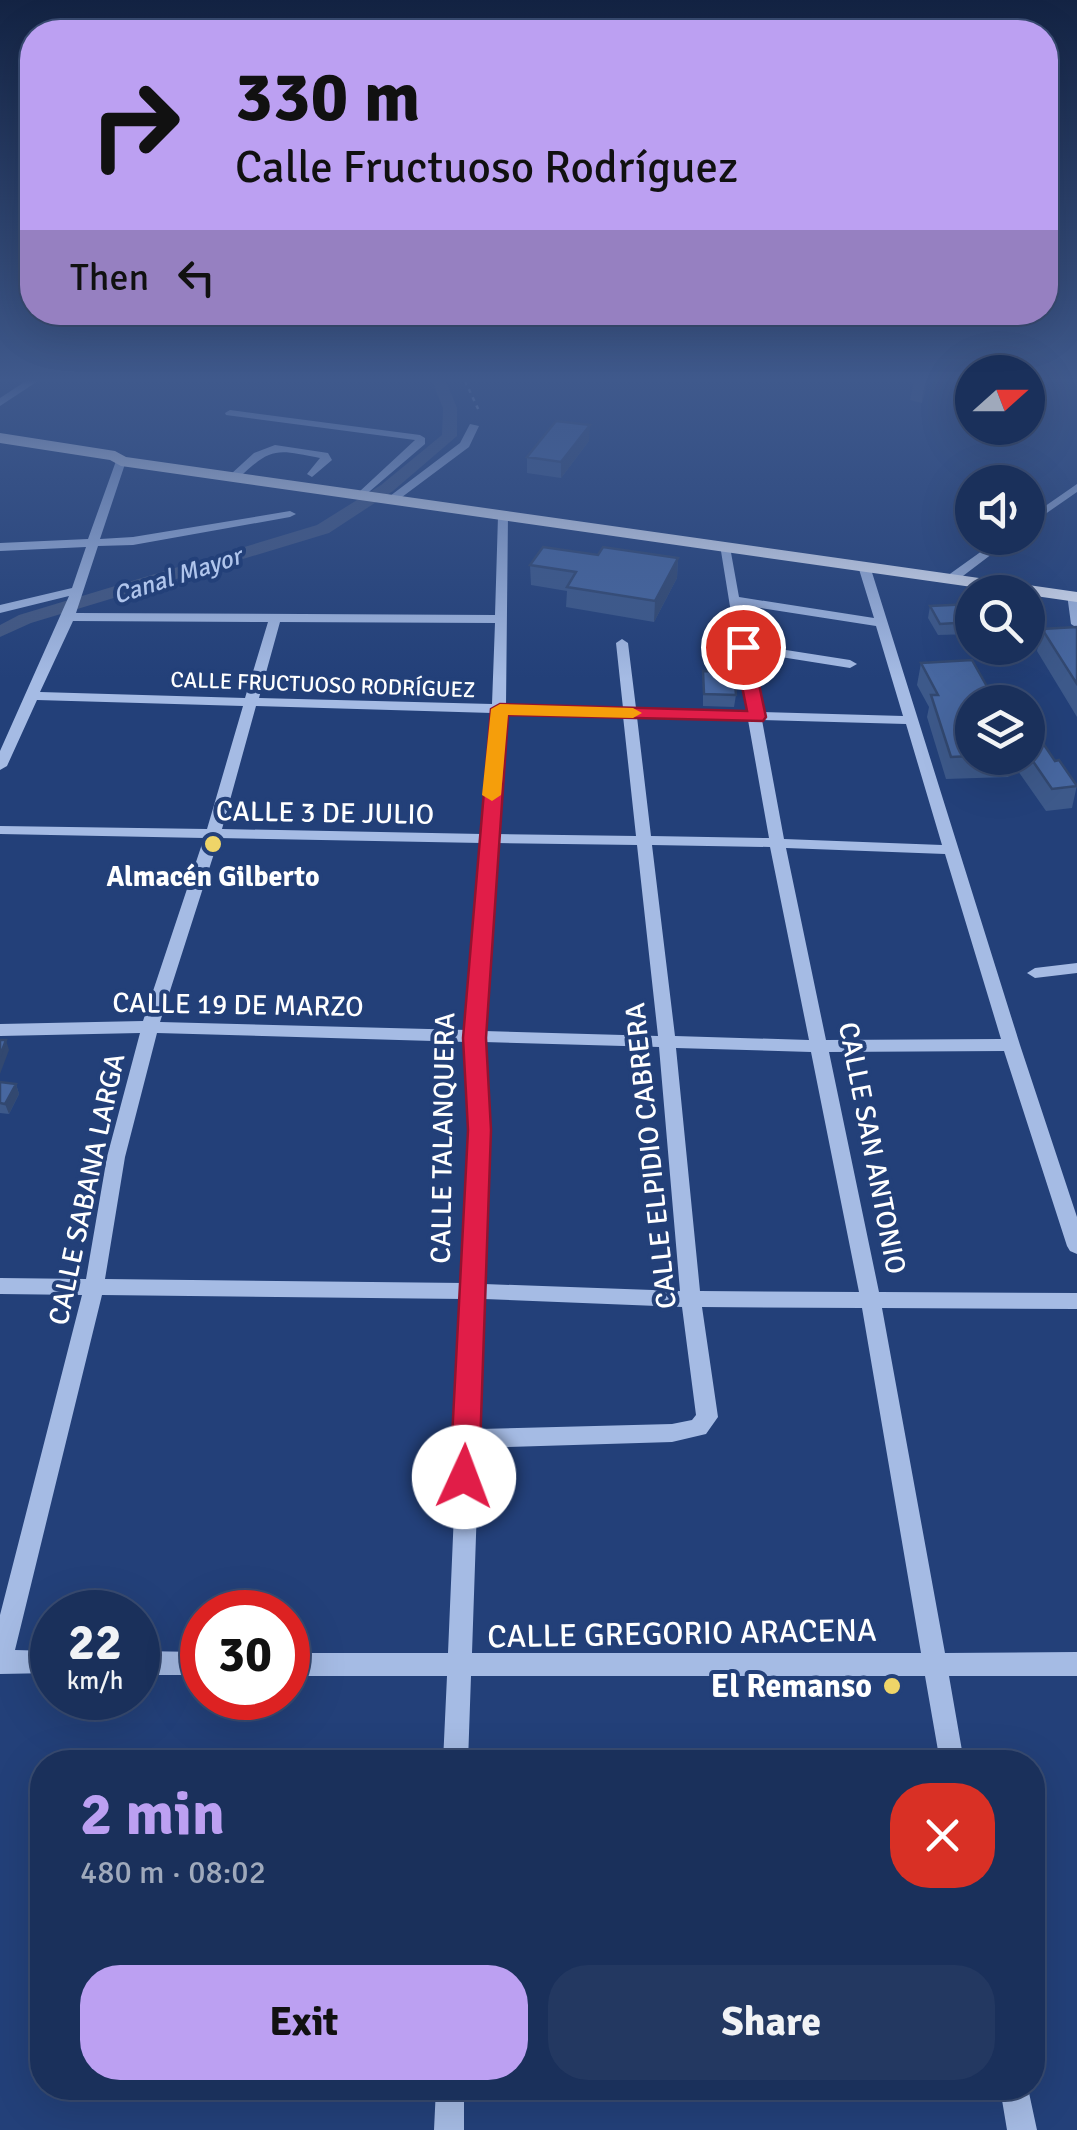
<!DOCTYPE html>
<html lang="en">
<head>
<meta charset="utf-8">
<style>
  :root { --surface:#1a305b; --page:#233861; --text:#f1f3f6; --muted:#9fa9bb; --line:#384b71; --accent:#bca0f2 }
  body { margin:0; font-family:Signika,sans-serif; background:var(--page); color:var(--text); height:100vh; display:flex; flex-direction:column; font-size:38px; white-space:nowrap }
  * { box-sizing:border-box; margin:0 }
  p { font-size:32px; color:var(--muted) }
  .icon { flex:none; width:55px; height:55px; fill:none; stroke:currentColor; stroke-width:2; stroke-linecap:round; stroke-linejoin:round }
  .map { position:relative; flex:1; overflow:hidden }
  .drawer { position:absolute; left:30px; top:1750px; width:1015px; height:350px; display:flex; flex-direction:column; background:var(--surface); border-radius:40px; box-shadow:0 10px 40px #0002,0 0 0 2px var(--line) }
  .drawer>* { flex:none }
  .top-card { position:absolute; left:20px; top:20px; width:1038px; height:305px; border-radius:40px; box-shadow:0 10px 40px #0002,0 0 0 2px var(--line); background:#bca0f2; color:#111; overflow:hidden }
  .needle { width:65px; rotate:69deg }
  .tools { position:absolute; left:955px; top:355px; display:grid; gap:20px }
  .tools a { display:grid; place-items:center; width:90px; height:90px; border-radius:50%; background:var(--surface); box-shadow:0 10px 40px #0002,0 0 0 2px var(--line); font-size:50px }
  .speed { position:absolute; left:30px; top:1590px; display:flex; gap:20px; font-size:50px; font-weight:700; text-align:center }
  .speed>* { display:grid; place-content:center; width:130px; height:130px; border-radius:50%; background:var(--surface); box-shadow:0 10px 40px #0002,0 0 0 2px var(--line); line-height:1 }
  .speed small { font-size:25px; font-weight:400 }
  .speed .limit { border:15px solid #d22; background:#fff; color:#111 }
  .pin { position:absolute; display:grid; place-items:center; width:85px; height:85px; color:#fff; margin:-42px; border:5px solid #fff; border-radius:50%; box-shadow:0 2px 10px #0007 }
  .me { position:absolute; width:110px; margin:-55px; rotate:2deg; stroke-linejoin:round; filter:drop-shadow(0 0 8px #0008) }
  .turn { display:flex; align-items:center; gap:35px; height:210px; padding:0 50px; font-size:45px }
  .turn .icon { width:130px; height:130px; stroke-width:2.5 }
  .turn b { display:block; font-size:70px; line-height:85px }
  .then { display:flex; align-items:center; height:95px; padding:0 50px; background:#0003; gap:20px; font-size:38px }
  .round { display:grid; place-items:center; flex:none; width:105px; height:105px; border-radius:40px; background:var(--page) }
  .overview { display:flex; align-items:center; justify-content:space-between; height:170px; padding:0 50px }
  h1 { font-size:60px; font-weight:800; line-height:75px; color:var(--accent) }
  .action { display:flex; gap:20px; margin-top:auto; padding:20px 50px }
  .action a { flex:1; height:115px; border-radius:40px; background:var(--accent); color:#111; font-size:40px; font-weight:800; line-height:115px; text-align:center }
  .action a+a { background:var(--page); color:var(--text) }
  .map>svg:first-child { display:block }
</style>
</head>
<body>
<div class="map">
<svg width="1077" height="2130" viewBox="0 0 1077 2130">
  <rect width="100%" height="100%" fill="#234079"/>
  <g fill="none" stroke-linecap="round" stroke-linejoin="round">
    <path fill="#435882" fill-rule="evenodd" d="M432,381H446L457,408V436L393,491L329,533L31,623L0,637V625L19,615L317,525L381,485L442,435L443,408Z
      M914,381H928L922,403L910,400Z"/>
    <path stroke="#a5bbe4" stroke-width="2.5" stroke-dasharray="4 5" stroke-linecap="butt" d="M465,381L480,413"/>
    <path fill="#a5bbe4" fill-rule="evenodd" d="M26,381H38L0,406V398Z
      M230,410L420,435L425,438V444L363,497L357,494L359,492L415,440L226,415L225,413Z
      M470,424L479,426L469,447L398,500H390V496L460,443Z
      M275,445L328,453L332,460L312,477L307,474L320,458C277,450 272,446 239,478H231V474L254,453Z
      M121,458L126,461L100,539L133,537L290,511L296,514L290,517L133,545L98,546L76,613L495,615L498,516L508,514L506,705L623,708L616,643L622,639L628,643L636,708L747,711L720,545L730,547L739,597L874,618L858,566L864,562L870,566L1020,1045L1077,1217V1254L1070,1251L1067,1246L1004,1051L829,1052L879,1292L1077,1293V1309L882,1308L945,1653L1077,1652V1676H949L964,1762H940L925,1676H471L468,1762H443L447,1676H288V1653H448L457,1443L455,1439L464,1299L102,1295L15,1650L52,1651V1673L0,1674V1615L82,1295L0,1294V1278L86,1279L107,1157L140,1033L0,1036V1024L143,1021L204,838L0,834V826L207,829L243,706L37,700L7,766L0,770V751L69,596L0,613V605L72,588L86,547L0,551V543L88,539L116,461ZM741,605L876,626L903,716L760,712L749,652L850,668L857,664L850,660L748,644ZM73,621L268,622L245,698L40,692ZM280,622L495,623L492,704L259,698ZM256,706L492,713L482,834L222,829ZM506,713L623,716L636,836L497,834ZM637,717L748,720L769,838L651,836ZM762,720L906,724L942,845L784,839ZM219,838L482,843L467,1030L160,1022ZM497,843L637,845L658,1036L484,1031ZM652,845L770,847L809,1040L675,1036ZM786,848L945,854L1001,1039L826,1040ZM157,1033L467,1042L471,1129L464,1283L105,1279L125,1157ZM484,1042L659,1047L680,1291L484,1284L489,1129ZM676,1048L811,1052L859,1292L700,1291ZM484,1299L682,1307L696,1415L692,1420L672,1424L479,1429ZM702,1307L862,1308L921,1653H472L479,1448L672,1442L706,1434L718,1417Z
      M1077,484V492L1028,526V518Z
      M1000,538H1013L955,582H947V576Z
      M1067,594L1077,597V628L1071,624Z
      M1077,963V973L1035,978L1027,973L1035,968Z
      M138,1651L202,1652V1675H138Z
      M436,2088H464V2130H434Z
      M1000,2088H1028L1037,2130H1007Z"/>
    <path fill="#e5ecfc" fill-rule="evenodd" d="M0,433L115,451L126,457L1077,592V602L121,466L110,460L0,443Z"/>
  </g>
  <path fill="#3d598a" d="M589,441L561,478L527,473V457Z
    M598,555L678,558L677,578L654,622L566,607L567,591L531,585L530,565Z
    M972,604V634L938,635L928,618L930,606Z
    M1077,627V717L1037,651L1042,629Z
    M921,663L972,702V758H1028V721L1055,761L1077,785L1072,808L1046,811L1018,771L1008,777L946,779L927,717L929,707L917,685Z
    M703,671L736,695L734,707L703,706Z
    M0,1082L16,1084L19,1094L9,1114L0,1113Z"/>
  <path fill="#324870" d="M590,425L589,441L561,478V462Z
    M678,558L677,578L654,622L655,601Z
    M1013,758H1022L1018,771L1008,777Z
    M6,1040L9,1050L0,1074V1056Z
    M16,1084L19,1094L9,1114L5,1104Z"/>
  <path fill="#4767a0" stroke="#324870" stroke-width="2.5" d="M556,421L590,425L561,462L527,457Z
    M543,547L598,555L603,547L678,558L655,601L567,587L576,572L530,565Z
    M972,604V622L940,624L930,606Z
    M1077,627V684L1042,629Z
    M972,660L989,690L1005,689L1015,702H972V756L951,757L931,695H938L921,663Z
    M703,671L734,672L736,695L704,694Z
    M1028,721L1055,761L1059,760L1077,786L1052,789L1028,754Z
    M0,1040H6L0,1056Z
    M0,1082L16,1084L5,1104L0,1103Z"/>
  <linearGradient id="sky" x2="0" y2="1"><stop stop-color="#132343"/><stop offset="0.56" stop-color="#3f598c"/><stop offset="1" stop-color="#3f598c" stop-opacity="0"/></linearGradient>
  <rect width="1077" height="679" fill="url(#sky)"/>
  <path fill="#e11d48" stroke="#92132f" stroke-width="2.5" d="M743,642L751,647L766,717L763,721L508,715L486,1038L491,1130L479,1477L475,1486L464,1489L454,1486L450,1477L468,1130L463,1038L491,709L500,704L747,711L734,647Z"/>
  <path fill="#f59e0b" d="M500,704L633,708L642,713L633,718L508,715L501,795L492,801L482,795L491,709Z"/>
  <g fill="#efd568" stroke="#234079" stroke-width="4">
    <circle cx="213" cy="844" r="10"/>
    <circle cx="892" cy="1686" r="10"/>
  </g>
  <g text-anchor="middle" stroke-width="8" stroke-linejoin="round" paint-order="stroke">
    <g font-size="22" fill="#fff" stroke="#234079">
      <text transform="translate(323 684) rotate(2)" y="8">CALLE FRUCTUOSO RODRÍGUEZ</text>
    </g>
    <g font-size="25" font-style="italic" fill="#b0c5ec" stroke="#234079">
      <text transform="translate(177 575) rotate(-18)" y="9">Canal Mayor</text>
    </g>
    <g font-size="28" fill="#fff" stroke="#234079">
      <text transform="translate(325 812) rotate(1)" y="10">CALLE 3 DE JULIO</text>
      <text transform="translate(238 1004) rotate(1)" y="10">CALLE 19 DE MARZO</text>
      <text transform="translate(442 1138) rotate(-89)" y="10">CALLE TALANQUERA</text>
      <text transform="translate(873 1148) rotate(79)" y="10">CALLE SAN ANTONIO</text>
      <text transform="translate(650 1156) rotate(-96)" y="10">CALLE ELPIDIO CABRERA</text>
      <text transform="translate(86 1189) rotate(-78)" y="10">CALLE SABANA LARGA</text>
    </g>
    <g font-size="28" font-weight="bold" fill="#fff" stroke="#234079">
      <text x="213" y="886">Almacén Gilberto</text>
    </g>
    <g font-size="32" fill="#fff" stroke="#234079">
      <text transform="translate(682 1633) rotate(-1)" y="11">CALLE GREGORIO ARACENA</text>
    </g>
    <g font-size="32" font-weight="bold" fill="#fff" stroke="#234079" text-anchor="end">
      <text x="872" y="1697">El Remanso</text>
    </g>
  </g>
</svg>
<div class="tools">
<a><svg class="needle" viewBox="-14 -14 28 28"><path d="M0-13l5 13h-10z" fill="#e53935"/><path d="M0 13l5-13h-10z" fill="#9fa9bb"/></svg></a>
<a><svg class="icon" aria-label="sound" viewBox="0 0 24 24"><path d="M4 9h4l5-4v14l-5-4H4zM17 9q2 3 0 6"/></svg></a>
<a><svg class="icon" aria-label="search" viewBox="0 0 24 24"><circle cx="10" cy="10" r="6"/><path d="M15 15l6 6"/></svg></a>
<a><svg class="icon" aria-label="layers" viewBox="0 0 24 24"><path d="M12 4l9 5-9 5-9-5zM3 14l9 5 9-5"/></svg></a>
</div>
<div class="speed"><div>22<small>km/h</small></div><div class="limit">30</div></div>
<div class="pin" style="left:743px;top:647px;background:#d93025"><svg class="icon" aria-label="arrive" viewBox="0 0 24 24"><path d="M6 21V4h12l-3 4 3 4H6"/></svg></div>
<svg class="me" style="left:464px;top:1477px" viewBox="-20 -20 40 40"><circle r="19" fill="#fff"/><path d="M0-13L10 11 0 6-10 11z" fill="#e11d48"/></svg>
<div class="top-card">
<div class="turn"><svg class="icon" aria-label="right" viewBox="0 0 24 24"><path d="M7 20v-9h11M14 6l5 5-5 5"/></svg><div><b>330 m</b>Calle Fructuoso Rodríguez</div></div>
<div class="then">Then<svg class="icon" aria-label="left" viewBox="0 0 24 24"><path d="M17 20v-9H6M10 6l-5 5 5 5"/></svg></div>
</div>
<section class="drawer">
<div class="overview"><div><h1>2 min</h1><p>480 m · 08:02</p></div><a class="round" style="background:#d93025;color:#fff"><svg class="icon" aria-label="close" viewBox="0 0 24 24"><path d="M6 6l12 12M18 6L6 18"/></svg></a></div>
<div class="action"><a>Exit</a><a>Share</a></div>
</section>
</div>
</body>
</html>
